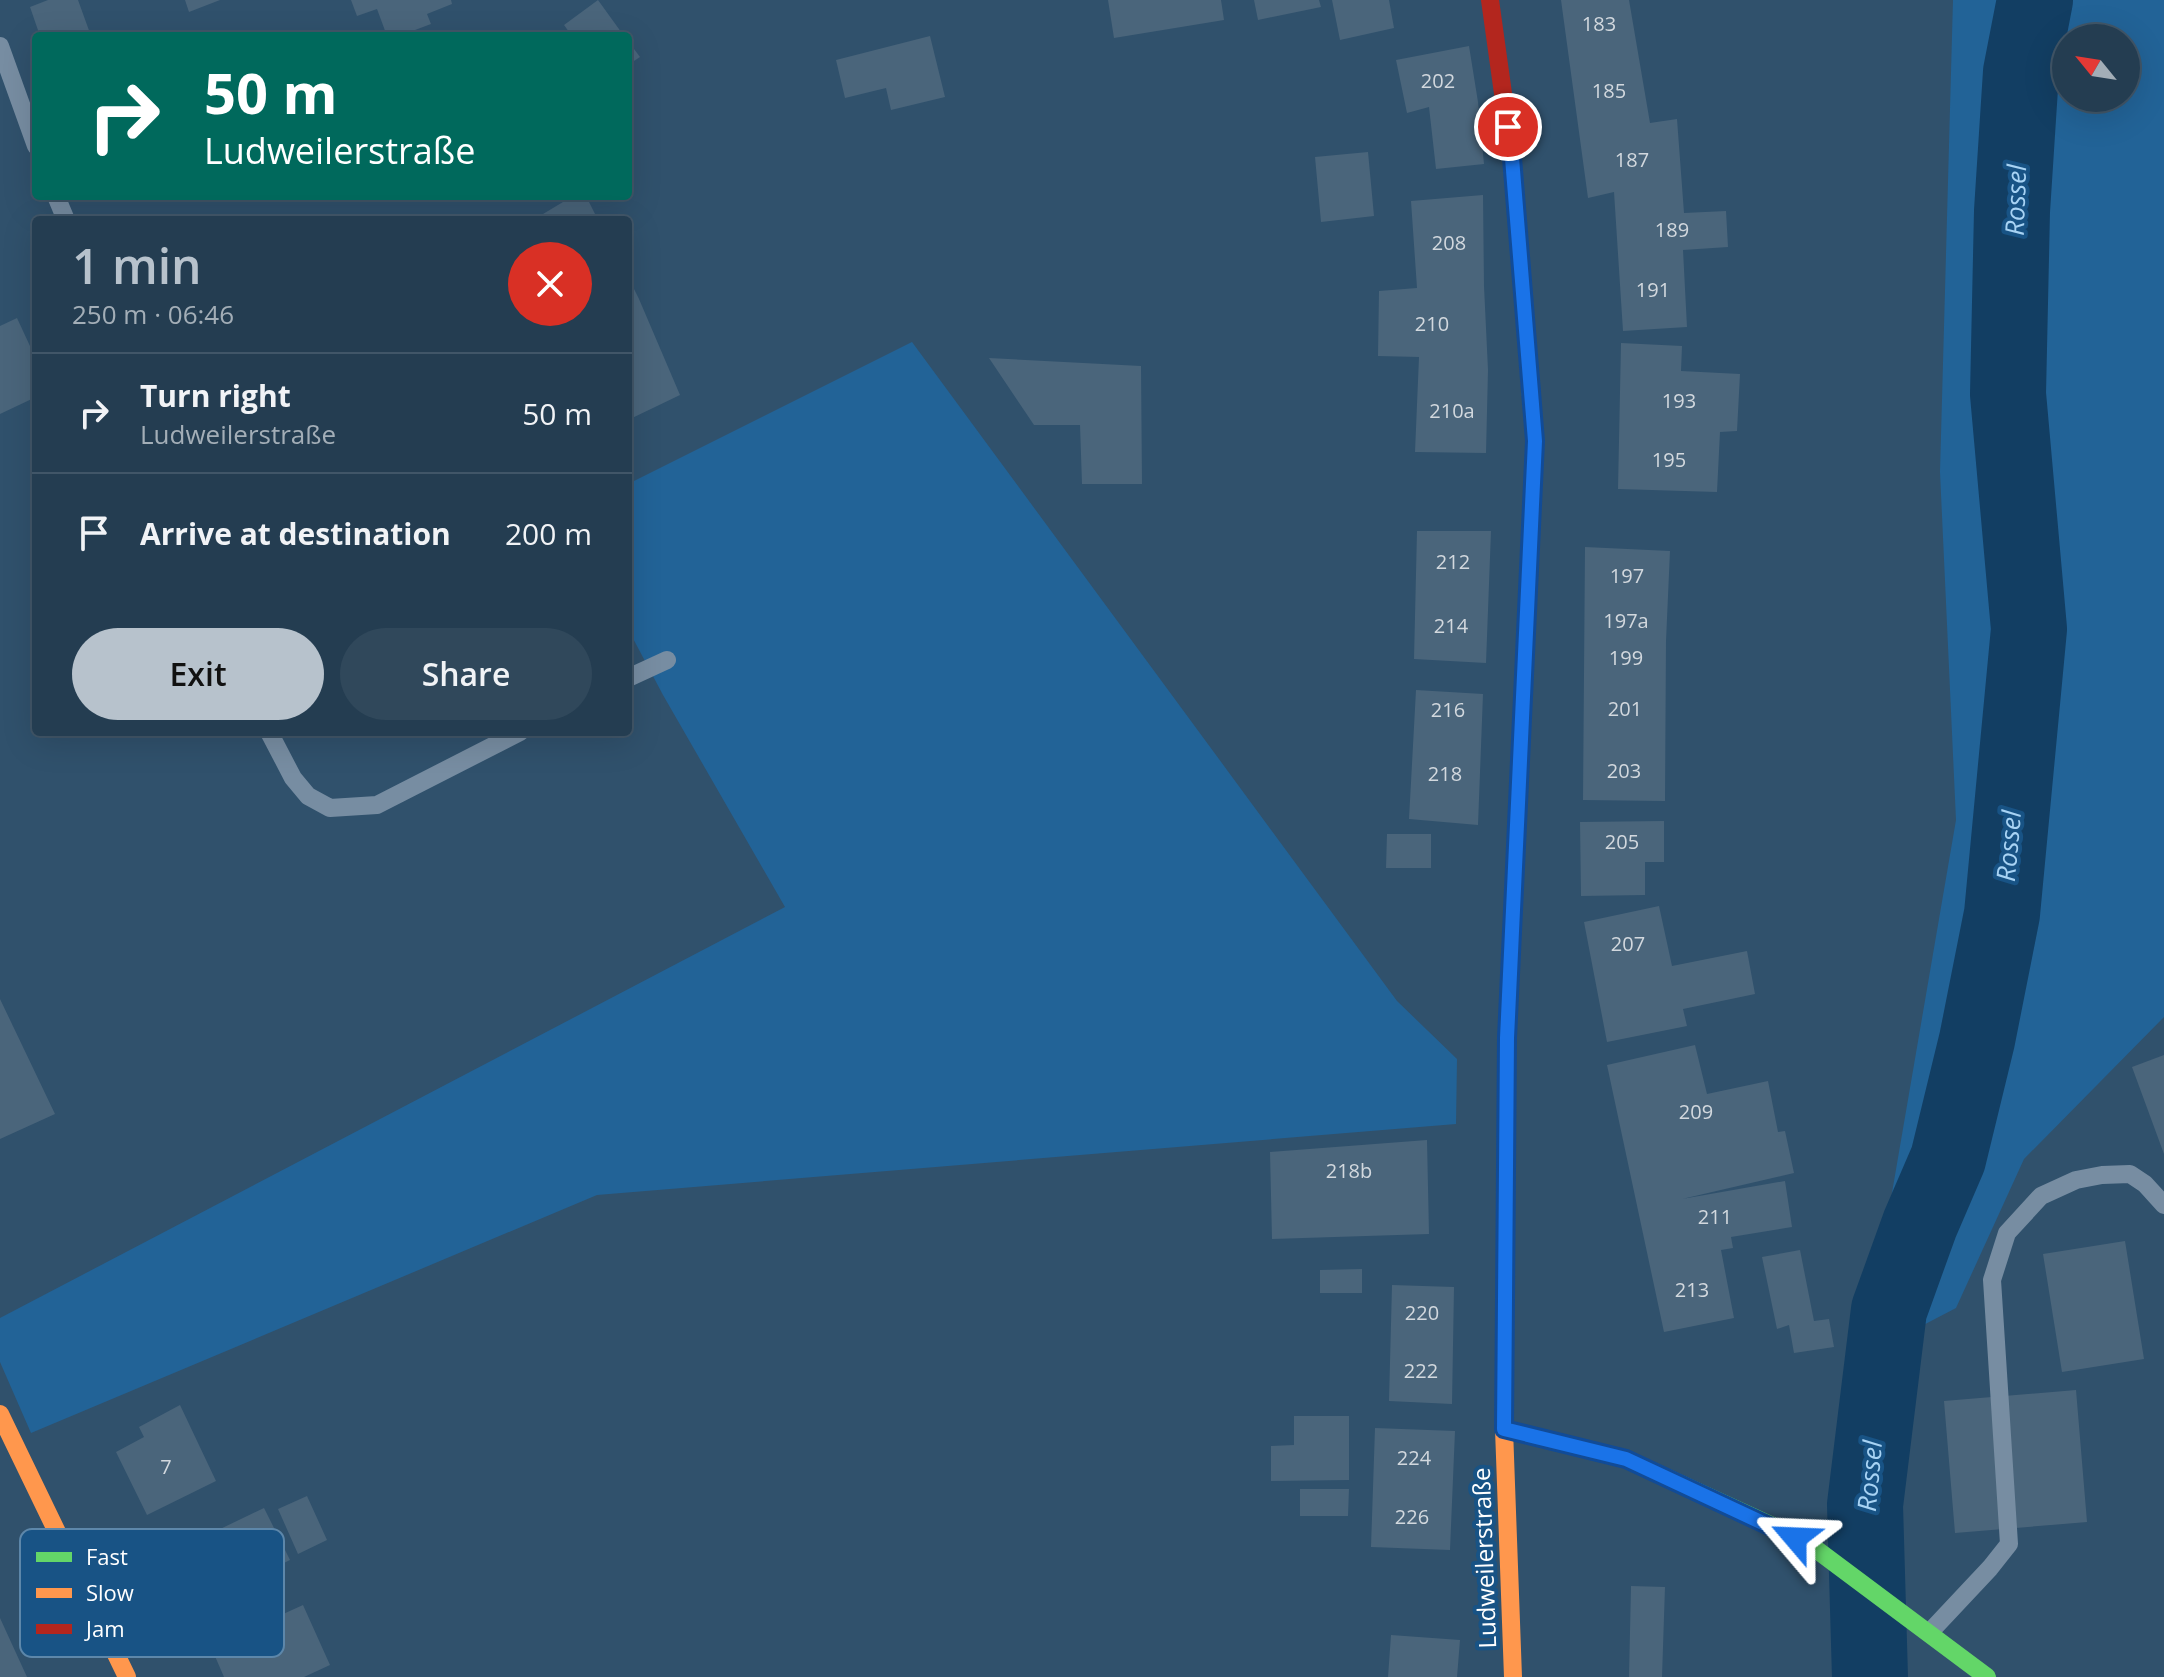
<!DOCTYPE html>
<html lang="en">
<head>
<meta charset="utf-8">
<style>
  :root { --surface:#243d51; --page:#30485b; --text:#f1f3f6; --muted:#a3aeb7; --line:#415668; --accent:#b7c2cc }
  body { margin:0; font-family:"Open Sans",sans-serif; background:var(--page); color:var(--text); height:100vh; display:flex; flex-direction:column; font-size:30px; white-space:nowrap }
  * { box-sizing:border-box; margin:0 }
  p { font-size:26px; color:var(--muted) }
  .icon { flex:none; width:44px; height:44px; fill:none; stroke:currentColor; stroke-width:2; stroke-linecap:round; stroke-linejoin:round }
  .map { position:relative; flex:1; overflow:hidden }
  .drawer { position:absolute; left:32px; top:216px; width:600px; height:520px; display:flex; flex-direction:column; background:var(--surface); border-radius:8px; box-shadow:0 8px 32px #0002,0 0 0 2px var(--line) }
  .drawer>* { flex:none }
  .hud { position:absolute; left:32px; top:32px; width:600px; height:168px; border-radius:8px; box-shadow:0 8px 32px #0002,0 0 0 2px var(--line); background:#00695c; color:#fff; overflow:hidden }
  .needle { width:52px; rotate:300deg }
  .fabs { position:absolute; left:2052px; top:24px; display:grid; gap:16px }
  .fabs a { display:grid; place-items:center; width:88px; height:88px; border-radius:50%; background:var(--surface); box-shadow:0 8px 32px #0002,0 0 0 2px var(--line); font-size:40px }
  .pin { position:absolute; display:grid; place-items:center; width:68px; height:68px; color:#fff; margin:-34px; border:4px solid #fff; border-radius:50%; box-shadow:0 2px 8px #0007 }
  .me { position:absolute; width:88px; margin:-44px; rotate:296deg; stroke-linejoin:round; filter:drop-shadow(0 0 6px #0008) }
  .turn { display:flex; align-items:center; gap:28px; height:168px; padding:0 40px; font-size:36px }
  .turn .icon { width:104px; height:104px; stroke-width:2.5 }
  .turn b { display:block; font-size:56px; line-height:68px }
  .round { display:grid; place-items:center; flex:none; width:84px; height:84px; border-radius:42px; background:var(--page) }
  .summary { display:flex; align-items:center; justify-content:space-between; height:136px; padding:0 40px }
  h1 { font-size:48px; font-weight:600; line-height:60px; color:var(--accent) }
  .primary-button { display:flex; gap:16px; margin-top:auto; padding:16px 40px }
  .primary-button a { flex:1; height:92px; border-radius:48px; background:var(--accent); color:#111; font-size:32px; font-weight:600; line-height:92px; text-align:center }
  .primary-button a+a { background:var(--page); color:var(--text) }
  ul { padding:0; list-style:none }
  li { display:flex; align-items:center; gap:24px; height:120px; padding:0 40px; border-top:2px solid var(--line) }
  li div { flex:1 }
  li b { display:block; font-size:30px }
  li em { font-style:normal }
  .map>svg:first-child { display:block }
</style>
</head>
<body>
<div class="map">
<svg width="2164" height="1677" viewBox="0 0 2164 1677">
  <rect width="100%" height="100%" fill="#30516c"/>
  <path fill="#226397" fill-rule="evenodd" d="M1953,0H2164V1017L2024,1159L1956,1308L1864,1356L1956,820L1940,472ZM2066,38H2126V98H2066Z
    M912,342L1397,1001L1457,1059L1456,1124L597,1195L31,1433L0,1362V1318L785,907L663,695L628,629V484Z"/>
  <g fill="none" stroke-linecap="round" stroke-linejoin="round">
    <path stroke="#123e63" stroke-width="76" d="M1870,1677L1865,1505L1889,1310L1920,1224L1948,1159L1977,1040L2002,914L2029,629L2008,394L2012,211L2021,72L2035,0"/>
  </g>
  <path fill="#4a657b" d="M48,0H78L91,36H40L30,7Z
    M185,0H220L189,12Z
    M351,0H451L452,4L427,14L431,24L399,36H387L377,9L357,16Z
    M598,0L624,36H572L564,25Z
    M1108,0H1221L1224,20L1114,38Z
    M1254,0H1319L1321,7L1258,20Z
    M1332,0H1389L1394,28L1340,40Z
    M1561,0H1629L1650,123L1677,119L1684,213L1726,211L1728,247L1683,250L1687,327L1623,331L1614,192L1588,198Z
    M930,36L945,97L891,110L886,88L845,98L836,60Z
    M628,41L640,57L628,65Z
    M1469,46L1478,102L1484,164L1436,169L1429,107L1407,113L1396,60Z
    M1368,152L1374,216L1321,222L1315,157Z
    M1483,195L1484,286L1488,370L1486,453L1415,452L1419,357L1378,356L1379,291L1417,288L1411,201Z
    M573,196H586L598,220H533Z
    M628,277L639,299L680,395L628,420Z
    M17,318L36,359V397L0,414V326Z
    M1621,343L1682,346L1681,371L1740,374L1737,431L1720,432L1717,492L1618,489Z
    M989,358L1141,366L1142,484H1082L1080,425H1034Z
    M1417,531H1491L1486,663L1414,659Z
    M1585,547L1670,551L1666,641L1665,801L1583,800Z
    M1416,690L1483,694L1478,825L1409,819Z
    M1664,821V862H1645V895L1581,896L1580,822Z
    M1387,834H1431V868H1386Z
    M1659,906L1672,966L1747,951L1755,994L1683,1009L1687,1026L1607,1042L1584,922Z
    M0,999L55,1114L0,1139Z
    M1695,1045L1707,1094L1768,1081L1778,1132L1785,1131L1794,1173L1682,1199L1785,1181L1792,1227L1731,1237L1733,1248L1721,1250L1734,1318L1664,1332L1607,1065Z
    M2164,1055V1154L2132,1067Z
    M1427,1140L1429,1234L1272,1239L1270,1152Z
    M2125,1241L2144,1359L2062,1372L2043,1254Z
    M1800,1250L1814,1321L1829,1319L1834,1347L1794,1353L1789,1325L1777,1329L1762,1257Z
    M1362,1269V1293H1320V1270Z
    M1392,1285L1454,1287L1452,1404L1389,1401Z
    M2076,1390L2087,1522L1955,1533L1944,1401Z
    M180,1405L216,1481L147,1515L116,1452L144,1437L139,1427Z
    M1294,1416H1349V1480L1271,1481V1446L1294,1445Z
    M1375,1428L1455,1431L1450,1550L1371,1547Z
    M1300,1489H1349L1348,1516H1300Z
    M307,1496L327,1540L298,1554L278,1509Z
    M264,1508L290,1560L194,1607L168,1554Z
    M1631,1586L1665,1587L1662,1677H1629Z
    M303,1605L330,1665L304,1677H224L211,1647Z
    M0,1618L27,1677H0Z
    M1391,1635L1460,1640L1457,1677H1388Z"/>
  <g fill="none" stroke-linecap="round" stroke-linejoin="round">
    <path stroke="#778da2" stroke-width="18" d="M0,46L36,146
      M56,196L66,220
      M628,678L667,660
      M269,732L293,778L308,796L330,808L377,805L520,732
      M1929,1633L1990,1568L2009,1544L1992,1280L2007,1233L2041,1196L2076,1180L2102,1175L2130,1174L2145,1184L2164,1205"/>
    <path stroke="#63d668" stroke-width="18" d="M1507,1034L1535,441L1530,385
      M1504,1429L1626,1459L1777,1528L1813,1547L1987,1677"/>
    <path stroke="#ff974d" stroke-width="18" d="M1505,1284L1504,1429L1513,1677
      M0,1414L127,1677"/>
    <path stroke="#b3261e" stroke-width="18" d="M1490,0L1512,158L1530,385
      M1505,1284L1507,1034"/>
  </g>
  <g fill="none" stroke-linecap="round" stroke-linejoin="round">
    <g stroke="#114b97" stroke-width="20">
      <path id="route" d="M1508,127L1512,158L1535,441L1507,1038L1504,1429L1626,1459L1795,1538"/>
    </g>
    <use href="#route" stroke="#1a73e8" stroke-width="14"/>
  </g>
  <g text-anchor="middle" stroke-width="8" stroke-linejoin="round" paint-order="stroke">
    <g font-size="20" fill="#d2d8de">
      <text x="1599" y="31">183</text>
      <text x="1438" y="88">202</text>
      <text x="1609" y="98">185</text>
      <text x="1632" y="167">187</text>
      <text x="1672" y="237">189</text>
      <text x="1449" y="250">208</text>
      <text x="1653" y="297">191</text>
      <text x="1432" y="331">210</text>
      <text x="1679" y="408">193</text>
      <text x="1452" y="418">210a</text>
      <text x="1669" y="467">195</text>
      <text x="1453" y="569">212</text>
      <text x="1627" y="583">197</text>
      <text x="1626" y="628">197a</text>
      <text x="1451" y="633">214</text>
      <text x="1626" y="665">199</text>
      <text x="1625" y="716">201</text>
      <text x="1448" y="717">216</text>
      <text x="1624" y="778">203</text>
      <text x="1445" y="781">218</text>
      <text x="1622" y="849">205</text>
      <text x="1628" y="951">207</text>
      <text x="1696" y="1119">209</text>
      <text x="1349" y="1178">218b</text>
      <text x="1715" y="1224">211</text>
      <text x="1692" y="1297">213</text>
      <text x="1422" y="1320">220</text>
      <text x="1421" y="1378">222</text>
      <text x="1414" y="1465">224</text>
      <text x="166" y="1474">7</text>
      <text x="1412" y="1524">226</text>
    </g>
    <g font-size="24" fill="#fff" stroke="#185385">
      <text transform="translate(1485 1558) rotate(-92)" y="8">Ludweilerstraße</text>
    </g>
    <g font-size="26" font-style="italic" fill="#a8d3f4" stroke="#185385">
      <text transform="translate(2016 200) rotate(-88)" y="9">Rossel</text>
      <text transform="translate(2009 846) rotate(-85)" y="9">Rossel</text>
      <text transform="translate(1870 1476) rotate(-85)" y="9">Rossel</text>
    </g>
  </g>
  <rect x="20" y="1529" width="264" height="128" rx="12" fill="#185385" stroke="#5d87aa" stroke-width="2"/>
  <rect x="36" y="1552" width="36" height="10" fill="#63d668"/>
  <rect x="36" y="1588" width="36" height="10" fill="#ff974d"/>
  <rect x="36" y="1624" width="36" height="10" fill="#b3261e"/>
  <g font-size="22" fill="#fff">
    <text x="86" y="1565">Fast</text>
    <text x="86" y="1601">Slow</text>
    <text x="86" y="1637">Jam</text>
  </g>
</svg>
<div class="fabs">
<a><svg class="needle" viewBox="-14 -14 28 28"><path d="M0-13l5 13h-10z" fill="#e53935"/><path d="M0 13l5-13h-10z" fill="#a3aeb7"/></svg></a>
</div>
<div class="pin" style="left:1508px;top:127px;background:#d93025"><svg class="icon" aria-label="arrive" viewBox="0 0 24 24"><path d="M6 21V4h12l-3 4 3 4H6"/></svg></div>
<svg class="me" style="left:1795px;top:1538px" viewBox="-20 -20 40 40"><path d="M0-17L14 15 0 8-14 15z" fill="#1a73e8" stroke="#fff" stroke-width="4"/></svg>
<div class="hud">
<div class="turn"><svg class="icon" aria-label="right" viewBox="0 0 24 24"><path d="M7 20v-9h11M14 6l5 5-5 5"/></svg><div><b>50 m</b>Ludweilerstraße</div></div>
</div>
<section class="drawer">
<div class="summary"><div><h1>1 min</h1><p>250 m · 06:46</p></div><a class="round" style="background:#d93025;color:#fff"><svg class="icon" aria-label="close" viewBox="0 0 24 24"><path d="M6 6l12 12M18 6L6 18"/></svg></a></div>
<ul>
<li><svg class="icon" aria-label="right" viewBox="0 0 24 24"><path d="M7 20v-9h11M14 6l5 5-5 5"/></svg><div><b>Turn right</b><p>Ludweilerstraße</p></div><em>50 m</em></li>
<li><svg class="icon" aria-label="arrive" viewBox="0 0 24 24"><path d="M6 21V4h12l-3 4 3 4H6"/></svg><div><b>Arrive at destination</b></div><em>200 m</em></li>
</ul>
<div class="primary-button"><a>Exit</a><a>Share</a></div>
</section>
</div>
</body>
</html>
